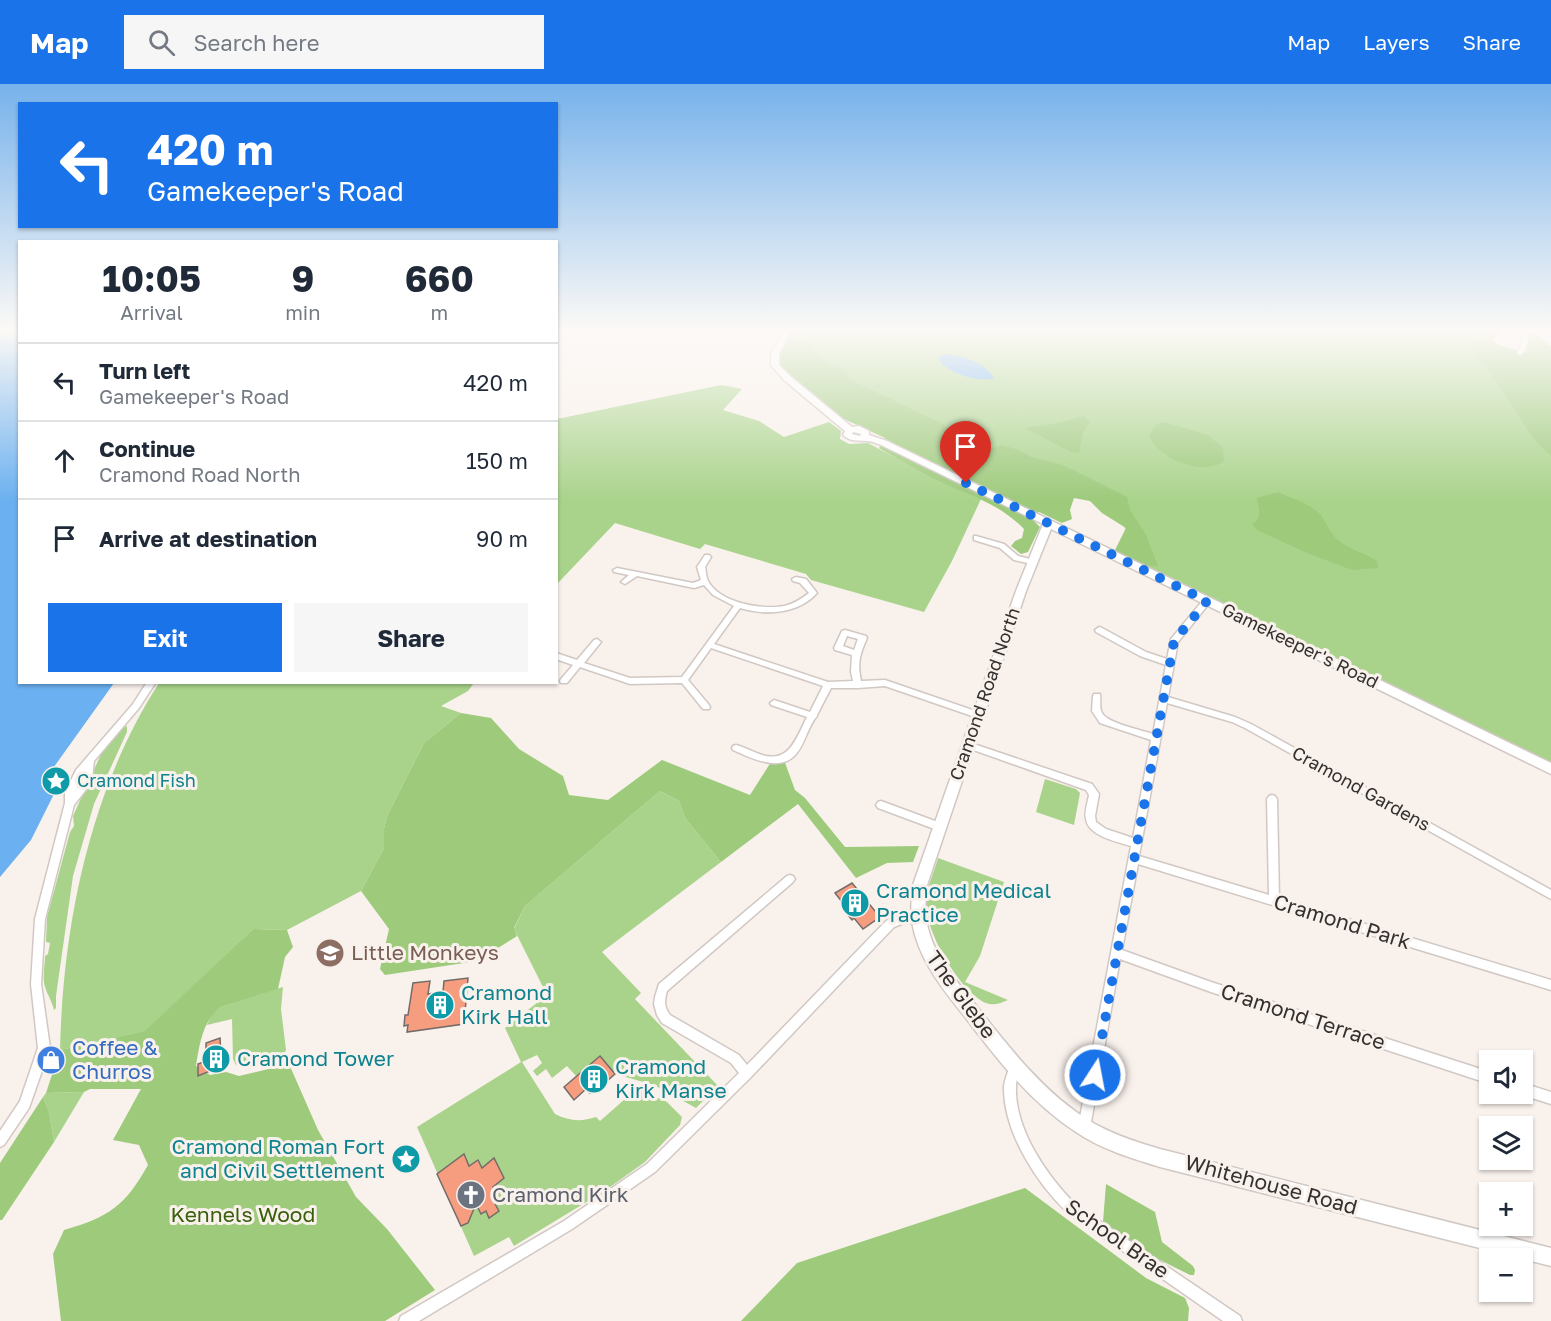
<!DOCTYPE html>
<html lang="en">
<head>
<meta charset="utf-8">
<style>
  :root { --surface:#fff; --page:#f6f6f7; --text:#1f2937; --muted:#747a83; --line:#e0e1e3; --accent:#1a73e8 }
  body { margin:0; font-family:"Golos Text",sans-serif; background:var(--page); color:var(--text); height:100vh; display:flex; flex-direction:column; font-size:22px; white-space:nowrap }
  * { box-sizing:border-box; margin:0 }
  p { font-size:20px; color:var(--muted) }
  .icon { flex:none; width:33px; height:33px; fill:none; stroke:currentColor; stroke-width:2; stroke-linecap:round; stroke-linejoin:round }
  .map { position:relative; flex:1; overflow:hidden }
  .drawer { position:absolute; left:18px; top:156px; width:540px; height:444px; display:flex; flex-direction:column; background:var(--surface); border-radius:0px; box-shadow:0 2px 4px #0004 }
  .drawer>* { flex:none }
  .top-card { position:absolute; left:18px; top:18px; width:540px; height:126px; border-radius:0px; box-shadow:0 2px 4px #0004; background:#1a73e8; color:#fff; overflow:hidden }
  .buttons { position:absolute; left:1479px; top:966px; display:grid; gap:12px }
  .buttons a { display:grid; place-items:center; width:54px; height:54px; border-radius:0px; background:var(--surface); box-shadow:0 2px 4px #0004; font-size:30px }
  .pin { position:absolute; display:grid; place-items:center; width:51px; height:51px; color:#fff; margin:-62px -26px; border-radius:50% 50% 50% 0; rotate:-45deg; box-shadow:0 0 6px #0007 }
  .pin .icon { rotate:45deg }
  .me { position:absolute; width:66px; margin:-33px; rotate:11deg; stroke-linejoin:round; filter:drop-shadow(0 0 4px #0008) }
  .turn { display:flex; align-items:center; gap:21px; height:126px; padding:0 30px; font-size:27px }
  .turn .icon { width:78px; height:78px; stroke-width:2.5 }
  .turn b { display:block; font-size:42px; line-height:51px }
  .eta { display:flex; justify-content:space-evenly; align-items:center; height:102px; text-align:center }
  .eta b { font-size:36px; font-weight:700; line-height:42px }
  .action { display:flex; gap:12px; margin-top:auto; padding:12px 30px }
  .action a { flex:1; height:69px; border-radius:0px; background:var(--accent); color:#fff; font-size:24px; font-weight:700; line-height:69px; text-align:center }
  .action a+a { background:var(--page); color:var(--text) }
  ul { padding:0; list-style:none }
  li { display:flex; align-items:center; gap:18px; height:78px; padding:0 30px; border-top:2px solid var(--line) }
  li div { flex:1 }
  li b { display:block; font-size:22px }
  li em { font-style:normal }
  header { display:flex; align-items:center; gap:36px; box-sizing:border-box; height:84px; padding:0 30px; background:var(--accent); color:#fff }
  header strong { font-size:28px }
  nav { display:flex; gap:33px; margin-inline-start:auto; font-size:21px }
  .search { width:420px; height:54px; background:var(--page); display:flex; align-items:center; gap:15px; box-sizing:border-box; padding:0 21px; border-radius:0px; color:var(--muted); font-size:22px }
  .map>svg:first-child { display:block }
</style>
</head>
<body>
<header>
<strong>Map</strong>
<div class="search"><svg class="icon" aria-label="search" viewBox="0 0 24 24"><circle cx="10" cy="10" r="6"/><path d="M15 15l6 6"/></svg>Search here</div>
<nav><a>Map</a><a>Layers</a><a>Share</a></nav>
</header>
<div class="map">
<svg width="1551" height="1237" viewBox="0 0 1551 1237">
  <rect width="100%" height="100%" fill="#f9f1ec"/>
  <path fill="#a9d38b" d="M792,244H1455L1475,262L1551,369V677L1550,679L1147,485L1111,418L982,376L846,308Z
    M721,301L742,305L723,326L759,337L784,353L829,338L841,347L840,355L849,360L868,359L948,401L981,415L952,477L924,528L811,496L806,490L705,460L700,465L615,439L557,500V335Z
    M159,599H474L468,607L441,622L461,629L424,659L387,732L384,745V764L361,807L287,846L253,845L146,947L60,966C63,840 90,706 159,599Z
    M127,642V648L94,720L73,792L56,912V924L54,926C52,917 48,912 45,903C42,894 45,881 45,872L48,870L50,859L46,858L47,833L70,748L74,742L73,732L102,668L122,644Z
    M1045,695L1076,705L1080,709L1074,741L1036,728Z
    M660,707L679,717L685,734L721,778L602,868L641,909L635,915L718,1002L696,1024L654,1001L615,990L600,972L576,992L567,982L552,994L546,985L537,992L533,987L542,979L537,971L522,978L555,1030C569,1037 581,1038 596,1033L600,1037L633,1008L639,1005L667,1018L682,1033L680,1041L645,1078L603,1108L514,1162L509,1153L474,1172L417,1043L521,978L505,944L547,911L514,845L525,822Z
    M938,774L1004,798L980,872L965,898L1008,916C1001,919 994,922 986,919C960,908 925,847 926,819C926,805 934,788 938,774Z
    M283,903L281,925L286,966L284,970C270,975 251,986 236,981L233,975L232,935L207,941L213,928L221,923Z
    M84,1008L54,1058L49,1028L43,1013L46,1009Z"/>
  <path fill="#9dca7b" d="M791,244H818L810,260C819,276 829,282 846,287L851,296L943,340L950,349L972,365L982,367L1002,361L1019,366L1031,373L1063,381L1127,413L1130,426L1146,451L1158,482L1141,481L1114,468L1126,444L1102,429L1090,417L1074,414L1070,426L1072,435L1062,439L1039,428L1031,434L1040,443L1028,468L1021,470L1011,462L1015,457L1022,454L1024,445C1001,422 978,414 949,402C925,391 902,377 879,364L885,354L842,334L785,289L776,277Z
    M1452,244H1502L1493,257L1499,261L1526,269L1529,250L1541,253L1551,262V372C1528,352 1520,333 1504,309C1489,286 1472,263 1452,244Z
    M1084,332L1090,338L1083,348L1079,369L1071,368L1027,345L1028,343C1047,342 1066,337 1084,332Z
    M1164,338L1208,351L1223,364L1224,377C1203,393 1159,375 1149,352L1155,341Z
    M1278,408C1291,414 1310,420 1320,430C1326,437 1329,448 1336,454C1347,465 1364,468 1377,477L1378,484L1352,486L1307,469L1257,446L1252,440C1263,434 1259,425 1257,414Z
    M461,629L491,634L519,665L563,692L569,711L608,716L662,676L750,711L771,678L784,676L795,706L805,714L845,763L919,762L913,778L887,779L856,794L798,720L721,778L685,734L679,717L660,707L525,822L514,844L517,852L477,877L385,891L380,885L389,845L361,807L384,764V745L387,732L424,659Z
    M253,845L287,846L293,863L285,873L278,905L221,923C203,935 199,962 196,982L210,991L226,988L239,992L289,980L318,1046L356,1113L387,1145L435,1206L385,1237H61L53,1170L64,1146C109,1133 125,1122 148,1081L139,1061L113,1056L141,1005H90L84,1008L46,1009L60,966L145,947Z
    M43,1013L49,1028L54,1058L2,1136H0V1079Z
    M1106,1100L1155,1128L1162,1158L1193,1182L1195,1186L1194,1191H1190L1124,1158L1103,1138Z
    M1025,1104L1146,1194L1185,1214L1189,1224L1188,1237H741L797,1179Z"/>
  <path fill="#6bb0f0" d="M0,244H19L20,598L114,599L41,701L55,708L31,756L0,793Z
    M946,270C964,272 986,279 994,294C980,300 944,288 938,274Z"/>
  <path fill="#f79d7f" stroke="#746c69" stroke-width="1.5" d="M852,799L880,833L863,845L854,834L852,836L847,830L850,828L835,809Z
    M468,894L464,940L407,948L408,941L404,942L405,931H408L413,899L430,897L428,910L443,908L444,897Z
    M220,954L221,970L227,967V980L198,992V980L206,977V959Z
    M600,972L615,990L599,1004L598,1002L590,1009L586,1005L574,1016L564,1003Z
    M464,1070L469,1082L478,1076L482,1084L494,1074L504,1094L493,1103L499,1116L495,1120L499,1127L489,1134L486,1127L481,1130L476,1120L468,1139L461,1142L437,1090Z"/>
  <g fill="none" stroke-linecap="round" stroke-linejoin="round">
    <g stroke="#d1c8c4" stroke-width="3">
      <path id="street" d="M1521,244H1527C1528,255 1529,263 1520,271L1517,269L1523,257Z
        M974,452H976L1004,460L1018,472L1034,476L1036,478L1032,480L1014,476L1000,464L974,456Z
        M705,471H709L711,473L705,483C706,487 706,493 708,497C720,519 761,526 784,522C794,520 801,515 809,509L800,499L793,497L792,495L796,493L806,495L817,509C798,530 766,532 740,524L714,560L828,598L853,597L851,588L852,571L835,566L834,564L842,547L845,546L866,552L867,554C860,570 857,579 861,597L885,596L981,629L982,631L981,633H975L885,602L858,604H831L817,631V632C808,642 805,660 796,670C780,689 751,674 733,666L732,664L733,662L736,661C744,663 751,667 759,670C789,681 796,655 807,633L771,621L770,619L774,616L810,628L823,602L711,564L688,596L709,621L710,623L709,625H703L682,599L630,600L580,583L567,599H561L560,597L561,595L573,581L556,575V569L577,576L594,556L597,555L601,558L584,579L630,594L682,593L734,522L713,511L704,501L694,504L637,492L625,500L621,498L629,491L614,488L613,486L617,484L693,499L701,496L697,483ZM847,552L858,555L854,566L843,562Z
        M1204,515H1207L1211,517L1178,558L1168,613L1235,633L1251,640L1551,806V815L1245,644L1232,638L1167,619L1139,772L1269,811L1267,715L1269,712L1272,711L1275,712L1277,715L1279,814L1551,896V906L1138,780L1122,866L1211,898L1490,988V1000L1211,908L1120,875L1090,1044L1088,1048L1084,1050L1080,1048L1078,1044L1131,762C1118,758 1088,752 1086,735C1084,728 1088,718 1089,711L1086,706L965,663L964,661L965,659L968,658L1092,700L1099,710L1095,732L1096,738L1106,745L1133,754L1151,656L1100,639L1092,627L1093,612L1094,610H1100C1101,616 1099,624 1102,629C1107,639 1141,646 1153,650L1166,581L1140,572L1096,548L1095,546L1099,543L1102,544L1146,568L1167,575L1171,555Z
        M147,598H156L139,624L94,677L92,695L85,707L74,721L45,835L41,900L50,964L29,1024L4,1061L0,1063V1047L20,1017L38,964L31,900L35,835L65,719V709L76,686L133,620ZM85,688L82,698L76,706Z
        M881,717L943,740L945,743L943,746L940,747L878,724L876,721L878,718Z
        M790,791L793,792L795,795L793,798L667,907C664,917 664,923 670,931L739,971L747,981L886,837C898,831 908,827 921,831L922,834L921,837L917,839H904L894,843L751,993L655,1088L572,1145L419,1237H399L401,1232L564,1137L647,1080L739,989L731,979L662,939L657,931L654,920L655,913L659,900L787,792Z
        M1015,978L1019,980L1021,984C1019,990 1016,996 1016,1002C1014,1045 1047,1092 1076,1121L1240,1232L1242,1237H1223L1068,1129C1036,1099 1003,1047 1004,1002C1005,995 1008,987 1011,980Z
        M1522,999L1551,1008V1020L1519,1010H1522Z"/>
    </g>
    <g stroke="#d1c8c4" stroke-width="3">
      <path id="secondary" d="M785,244H792L779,270V281L790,292L852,343L859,342L869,347V351L887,357L1551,679V690L1051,445L1026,507L927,801C925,818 924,834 930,851C938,877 958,898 974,919C1008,962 1042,1007 1088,1036C1111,1050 1136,1058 1160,1065L1551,1164V1182L1160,1083C1131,1074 1101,1065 1076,1048C1030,1018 997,975 965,933C945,908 924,882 915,851C910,834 911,818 913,801L1016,507L1043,440L881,361C876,359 871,357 866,357C856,356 851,358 843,351L845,347L784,296L771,281V270ZM853,348L861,350L860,352L852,350Z"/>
    </g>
    <use href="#street" fill="#fff" fill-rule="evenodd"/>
    <use href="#secondary" fill="#fff" fill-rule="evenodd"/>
  </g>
  <linearGradient id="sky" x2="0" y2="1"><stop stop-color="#76b2eb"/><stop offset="0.59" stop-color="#fcf9f6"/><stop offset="1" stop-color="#fcf9f6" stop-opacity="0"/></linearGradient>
  <rect width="1551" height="417" fill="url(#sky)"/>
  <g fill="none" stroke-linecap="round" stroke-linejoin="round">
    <path stroke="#1a73e8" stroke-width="10" stroke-dasharray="0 18" d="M966,399L1207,517L1174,557L1095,991"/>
  </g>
  <defs>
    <g id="sight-disc" transform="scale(1.5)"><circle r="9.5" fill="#0f9aa8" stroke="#f9f1ec"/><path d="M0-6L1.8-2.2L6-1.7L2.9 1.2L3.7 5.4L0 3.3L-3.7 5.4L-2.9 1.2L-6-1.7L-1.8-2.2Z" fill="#fff"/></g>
    <g id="building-disc" transform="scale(1.5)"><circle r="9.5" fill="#0f9aa8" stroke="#f9f1ec"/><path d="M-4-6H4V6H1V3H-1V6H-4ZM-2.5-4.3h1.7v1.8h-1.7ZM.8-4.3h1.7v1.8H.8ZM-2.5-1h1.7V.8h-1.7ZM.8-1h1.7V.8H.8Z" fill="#fff"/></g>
    <g id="school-disc" transform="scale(1.5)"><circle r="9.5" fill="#8d6e63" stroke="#f9f1ec"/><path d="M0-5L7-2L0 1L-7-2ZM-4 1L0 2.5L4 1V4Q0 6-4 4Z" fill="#fff"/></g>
    <g id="shop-disc" transform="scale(1.5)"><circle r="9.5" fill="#3f7fe0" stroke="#f9f1ec"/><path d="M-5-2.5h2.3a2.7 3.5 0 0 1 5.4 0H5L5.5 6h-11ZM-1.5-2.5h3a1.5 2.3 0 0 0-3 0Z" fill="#fff"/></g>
    <g id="church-disc" transform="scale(1.5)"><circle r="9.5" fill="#6b7280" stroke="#f9f1ec"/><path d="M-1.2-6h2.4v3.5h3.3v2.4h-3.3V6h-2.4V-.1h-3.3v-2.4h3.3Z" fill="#fff"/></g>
  </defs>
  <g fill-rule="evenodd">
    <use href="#sight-disc" x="56" y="697"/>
    <use href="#building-disc" x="855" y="819"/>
    <use href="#school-disc" x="330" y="869"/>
    <use href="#building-disc" x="440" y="921"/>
    <use href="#building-disc" x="216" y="975"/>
    <use href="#shop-disc" x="51" y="976"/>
    <use href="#building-disc" x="594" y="995"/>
    <use href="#sight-disc" x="406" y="1075"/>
    <use href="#church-disc" x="471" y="1111"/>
  </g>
  <g text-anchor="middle" stroke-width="6" stroke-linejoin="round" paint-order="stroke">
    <g font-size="18" fill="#33302e" stroke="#f9f1ec">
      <text transform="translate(1300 562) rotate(26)" y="6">Gamekeeper's Road</text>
      <text transform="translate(985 610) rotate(-71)" y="6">Cramond Road North</text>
      <text transform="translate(1361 705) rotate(29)" y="6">Cramond Gardens</text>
    </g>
    <g font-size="18" fill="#0d838f" stroke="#f9f1ec" text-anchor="start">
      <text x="77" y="703">Cramond Fish</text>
    </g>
    <g font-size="21" fill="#0d838f" stroke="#f9f1ec" text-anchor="start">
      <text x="876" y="814">Cramond Medical<tspan x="876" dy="24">Practice</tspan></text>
      <text x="461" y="916">Cramond<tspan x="461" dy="24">Kirk Hall</tspan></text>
      <text x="237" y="982">Cramond Tower</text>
      <text x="615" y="990">Cramond<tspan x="615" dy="24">Kirk Manse</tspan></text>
      <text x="385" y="1070" text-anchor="end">Cramond Roman Fort<tspan x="385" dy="24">and Civil Settlement</tspan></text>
    </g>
    <g font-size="21" fill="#33302e" stroke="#f9f1ec">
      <text transform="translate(1342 838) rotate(17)" y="7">Cramond Park</text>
      <text transform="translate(961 911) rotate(54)" y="7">The Glebe</text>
      <text transform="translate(1303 933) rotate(18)" y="7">Cramond Terrace</text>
      <text transform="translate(1271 1101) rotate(15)" y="7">Whitehouse Road</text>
      <text transform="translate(1117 1155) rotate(35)" y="7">School Brae</text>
    </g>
    <g font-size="21" fill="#785e54" stroke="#f9f1ec" text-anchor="start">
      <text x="351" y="876">Little Monkeys</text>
    </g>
    <g font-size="21" fill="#366cbe" stroke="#f9f1ec" text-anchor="start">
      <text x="72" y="971">Coffee &amp;<tspan x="72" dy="24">Churros</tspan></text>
    </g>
    <g font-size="21" fill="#5b616d" stroke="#f9f1ec" text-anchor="start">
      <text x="492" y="1118">Cramond Kirk</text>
    </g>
    <g font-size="21" fill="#38600b" stroke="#f9f1ec">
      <text x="243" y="1138">Kennels Wood</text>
    </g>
  </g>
</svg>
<div class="buttons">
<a><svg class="icon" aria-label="sound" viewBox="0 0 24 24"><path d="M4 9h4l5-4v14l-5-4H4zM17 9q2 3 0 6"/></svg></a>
<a><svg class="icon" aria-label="layers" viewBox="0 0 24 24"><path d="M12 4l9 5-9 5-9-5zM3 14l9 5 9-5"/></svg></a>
<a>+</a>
<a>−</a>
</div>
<div class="pin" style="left:966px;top:399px;background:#d93025"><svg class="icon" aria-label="arrive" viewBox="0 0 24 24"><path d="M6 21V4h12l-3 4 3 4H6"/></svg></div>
<svg class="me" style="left:1095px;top:991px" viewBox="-20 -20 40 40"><circle r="17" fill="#1a73e8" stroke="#fff" stroke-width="3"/><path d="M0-11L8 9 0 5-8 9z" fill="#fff"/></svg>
<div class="top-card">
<div class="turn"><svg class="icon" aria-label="left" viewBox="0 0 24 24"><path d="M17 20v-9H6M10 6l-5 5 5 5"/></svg><div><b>420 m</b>Gamekeeper's Road</div></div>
</div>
<section class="drawer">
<div class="eta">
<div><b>10:05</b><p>Arrival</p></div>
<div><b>9</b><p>min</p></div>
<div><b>660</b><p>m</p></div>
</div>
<ul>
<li><svg class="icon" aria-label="left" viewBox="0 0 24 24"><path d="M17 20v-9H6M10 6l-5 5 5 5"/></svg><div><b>Turn left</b><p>Gamekeeper's Road</p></div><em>420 m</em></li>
<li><svg class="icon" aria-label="ahead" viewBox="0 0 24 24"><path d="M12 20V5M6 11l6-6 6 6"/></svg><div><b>Continue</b><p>Cramond Road North</p></div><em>150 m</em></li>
<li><svg class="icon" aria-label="arrive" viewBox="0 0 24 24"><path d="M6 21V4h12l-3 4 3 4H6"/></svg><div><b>Arrive at destination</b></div><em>90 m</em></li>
</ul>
<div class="action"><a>Exit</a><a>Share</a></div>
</section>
</div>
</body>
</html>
